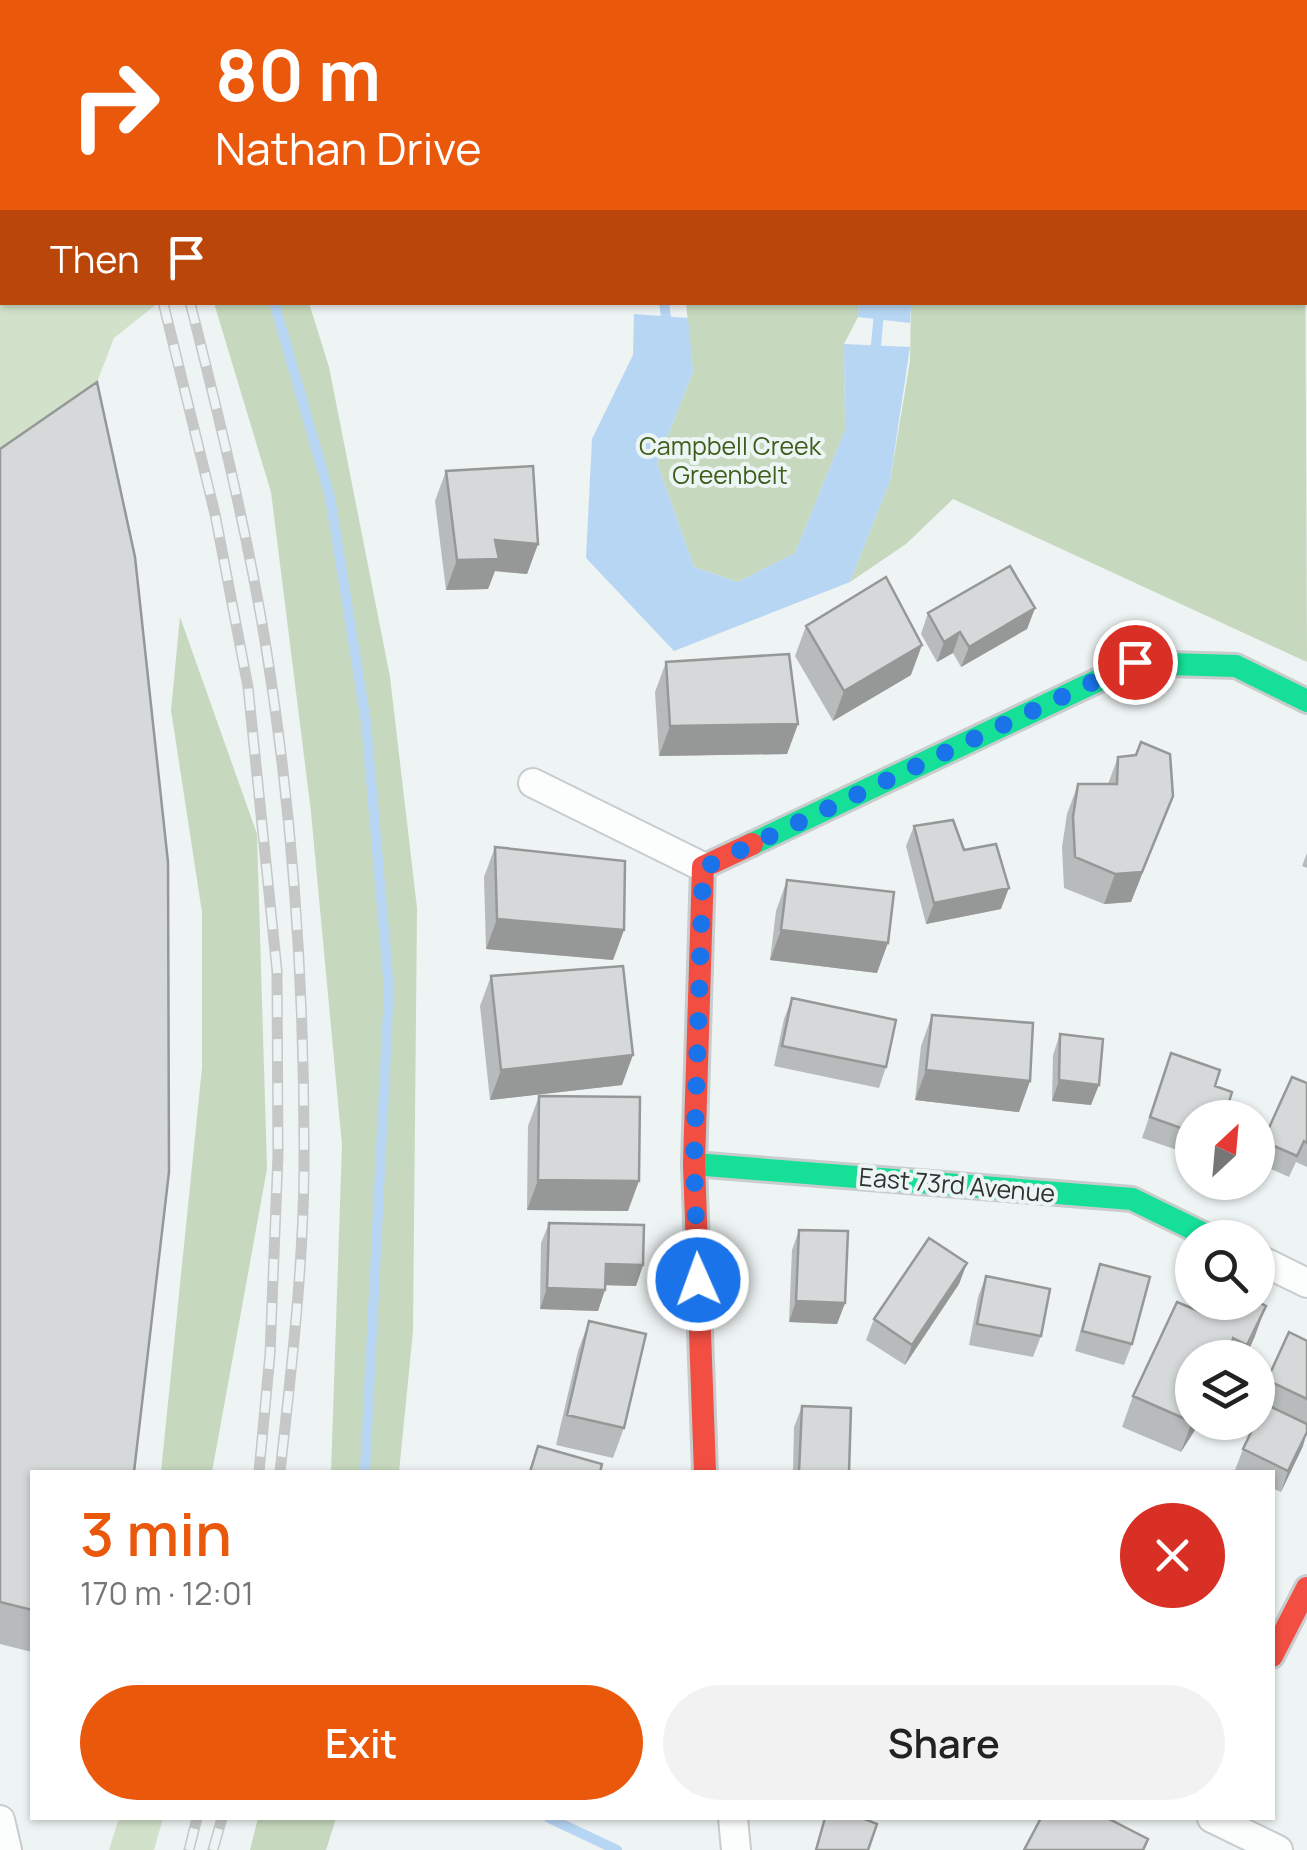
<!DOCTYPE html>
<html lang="en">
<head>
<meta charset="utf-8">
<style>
  :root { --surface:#fff; --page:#f2f2f2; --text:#222; --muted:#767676; --accent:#ea580c }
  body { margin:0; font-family:Manrope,sans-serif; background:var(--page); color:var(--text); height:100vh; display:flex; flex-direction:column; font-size:38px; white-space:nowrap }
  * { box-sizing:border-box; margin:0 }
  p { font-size:32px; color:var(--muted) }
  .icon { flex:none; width:55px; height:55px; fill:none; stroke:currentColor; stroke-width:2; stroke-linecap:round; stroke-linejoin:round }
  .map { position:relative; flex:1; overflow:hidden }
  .panel { position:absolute; left:30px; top:1470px; width:1245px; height:350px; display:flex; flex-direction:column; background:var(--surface); border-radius:0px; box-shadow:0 2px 8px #0004 }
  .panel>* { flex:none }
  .top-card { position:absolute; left:0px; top:0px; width:1308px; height:305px; box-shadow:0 2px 8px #0004; background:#ea580c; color:#fff; overflow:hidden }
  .needle { width:65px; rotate:26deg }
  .buttons { position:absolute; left:1175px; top:1100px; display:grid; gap:20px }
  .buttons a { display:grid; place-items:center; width:100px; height:100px; border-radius:50%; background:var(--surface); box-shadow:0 2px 8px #0004; font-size:50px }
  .pin { position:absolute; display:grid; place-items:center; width:85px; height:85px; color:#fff; margin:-42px; border:5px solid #fff; border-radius:50%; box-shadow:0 2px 10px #0007 }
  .me { position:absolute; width:110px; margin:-55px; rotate:358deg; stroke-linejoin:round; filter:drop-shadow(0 0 8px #0008) }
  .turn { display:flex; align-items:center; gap:35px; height:210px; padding:0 50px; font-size:45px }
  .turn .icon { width:130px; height:130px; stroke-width:2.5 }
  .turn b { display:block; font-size:70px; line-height:85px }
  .then { display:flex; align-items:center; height:95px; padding:0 50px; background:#0003; gap:20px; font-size:38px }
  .round { display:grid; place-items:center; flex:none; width:105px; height:105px; border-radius:52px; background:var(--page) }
  .summary { display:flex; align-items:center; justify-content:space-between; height:170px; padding:0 50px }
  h1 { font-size:60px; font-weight:600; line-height:75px; color:var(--accent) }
  .action { display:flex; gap:20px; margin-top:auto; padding:20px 50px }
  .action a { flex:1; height:115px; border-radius:60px; background:var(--accent); color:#fff; font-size:40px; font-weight:600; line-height:115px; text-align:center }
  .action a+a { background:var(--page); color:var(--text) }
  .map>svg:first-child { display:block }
</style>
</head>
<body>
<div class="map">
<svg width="1307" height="1850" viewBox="0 0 1307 1850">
  <rect width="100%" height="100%" fill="#eef3f3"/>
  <path fill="#d2e2ca" d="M0,0H1257V2H2V302L158,303L114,338L82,421L0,478Z
    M119,1818H163L154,1850H109Z"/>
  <path fill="#c6d8bd" d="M0,0L29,2H2L0,266Z
    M126,0H722L726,2H126Z
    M889,0H1257V2H892Z
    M1305,212L1307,662L953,499L906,544L850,582L890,481L910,361L911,303L1305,302Z
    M214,303H309L329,367L390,677L417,908L413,1331L399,1472H331L342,1145L311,812L271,492Z
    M686,303H859L858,317L844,344L845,430L795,553L738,582L694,567L657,463L693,372Z
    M180,617L257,834L267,1169L212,1472H161L202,1068V912L171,710Z
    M258,1818H336L326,1850H250Z"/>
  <path fill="#b7d6f3" d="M859,303H911L910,323L858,317Z
    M634,314L688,318L693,372L657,463L694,567L738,582L795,553L845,430L844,344L910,347L890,481L850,582L674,651L586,558L592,439L633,355Z"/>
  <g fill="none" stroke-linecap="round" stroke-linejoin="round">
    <path stroke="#b7d6f3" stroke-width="10" d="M0,299L2,298
      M274,302L330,497L366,722L389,989L365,1472
      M664,302L667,326
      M875,356L880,302
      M549,1818L617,1850"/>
    <g stroke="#c9cccc" stroke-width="32">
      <path id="street" d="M533,783L703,867
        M1258,1259L1307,1283
        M733,1818L736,1850
        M1212,1818L1278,1850
        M0,1820L7,1850"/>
    </g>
    <g stroke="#c9cccc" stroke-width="28">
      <path id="fast" d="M752,844L1135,663L1236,666L1307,701
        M694,1164L1132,1199L1212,1238"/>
    </g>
    <g stroke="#c9cccc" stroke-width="28">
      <path id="jam" d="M705,1472L694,1164L703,867L752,844
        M1272,1656L1307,1588"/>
    </g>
    <use href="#street" stroke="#fcfdfd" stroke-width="28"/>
    <use href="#fast" stroke="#16e098" stroke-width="22"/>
    <use href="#jam" stroke="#f24e42" stroke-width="22"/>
    <g stroke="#c6c7c7" stroke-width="11">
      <path id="rail" d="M77,0L78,2
        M106,0L107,2
        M163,302L215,514L248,687L277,971L278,1155L270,1354L259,1472
        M190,302C218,413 245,523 264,635C293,811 305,993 304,1171C303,1271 291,1373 280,1472
        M189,1850L197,1818
        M213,1850L222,1818"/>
    </g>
    <use href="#rail" stroke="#ecf5f4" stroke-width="8" stroke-dasharray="22" stroke-linecap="butt"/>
  </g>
  <path fill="#b8bbbb" d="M1301,0H1307V52L1305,40V2H1300Z
    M0,449L32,1472V1652L0,1644Z
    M446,471L538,544L527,574L495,571L488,589L446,590L435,501Z
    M1035,608L1027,629L961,667L953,653L937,662L921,634L928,613Z
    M806,626L911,675L833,721L795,656Z
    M666,662L798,724L787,754L659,756L655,692Z
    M1118,757L1173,796L1131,902L1104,904L1064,888L1062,847L1067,814L1078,784H1108Z
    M914,826L964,850L1001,909L926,924L906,846Z
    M495,847L624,930L613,960L486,949L484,877Z
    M1307,853V868L1302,866Z
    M787,880L877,973L770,960L776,911Z
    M491,976L622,1085L490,1100L480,1006Z
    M792,998L886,1067L879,1088L774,1066L784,1019Z
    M932,1015L1030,1081L1019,1112L915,1100L921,1046Z
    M1060,1034L1091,1105L1052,1101L1053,1055Z
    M1171,1053L1192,1118V1155L1142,1138Z
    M1307,1083V1167L1296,1162L1289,1177L1258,1163V1156L1263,1141Z
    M539,1096L628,1211L527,1210L528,1126Z
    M549,1223L643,1265L636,1286L606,1285L598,1311L540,1309L541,1243Z
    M799,1230L845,1303L837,1324L789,1322L792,1250Z
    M967,1263L959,1284L905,1365L866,1340L874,1319Z
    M1100,1264L1132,1344L1124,1365L1075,1351L1093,1285Z
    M986,1276L1041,1336L1033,1357L969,1345L978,1297Z
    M1177,1302L1255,1336L1245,1358H1192V1422H1200L1181,1452L1122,1427L1133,1396Z
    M589,1321L624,1428L613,1458L556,1445L578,1351Z
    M1307,1341V1423L1259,1401L1267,1380Z
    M802,1406L849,1472H793L794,1427Z
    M1303,1446L1281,1492L1272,1488V1472H1241L1235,1470L1243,1449Z"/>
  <path fill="#969898" d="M495,540L538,544L527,574L495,571L488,589L446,590L457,560Z
    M1035,608L1027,629L961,667L969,647Z
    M960,632L953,653L937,662L944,642Z
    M922,645L911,675L833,721L844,691Z
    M798,724L787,754L659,756L670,726Z
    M1173,796L1131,902L1104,904L1115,874Z
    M1009,888L1001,909L926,924L934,903Z
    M497,919L624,930L613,960L486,949Z
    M781,930L888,943L877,973L770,960Z
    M633,1055L622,1085L490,1100L501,1070Z
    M926,1070L1030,1081L1019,1112L915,1100Z
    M1059,1080L1099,1085L1091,1105L1052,1101Z
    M538,1180L639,1181L628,1211L527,1210Z
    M967,1263L959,1284L905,1365L912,1345Z
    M606,1264L643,1265L636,1286L599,1285Z
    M547,1288L605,1290L598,1311L540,1309Z
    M796,1301L845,1303L837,1324L789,1322Z
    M1266,1306L1255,1336L1245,1358H1243Z
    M1192,1421V1422H1200L1181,1452Z
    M1307,1432L1303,1446L1281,1492L1288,1471Z"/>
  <path fill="#d6d9d9" stroke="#969898" stroke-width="2.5" d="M97,382L135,557L168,862L169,1172L134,1472H32V1610L0,1602V449Z
    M533,466L538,544L495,540L499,559L457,560L446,471Z
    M1010,566L1035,608L969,647L960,632L944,642L928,613Z
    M886,577L922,645L844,691L806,626Z
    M789,654L798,724L670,726L666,662Z
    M1141,742L1170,754L1173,796L1142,872L1115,874L1075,857L1073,817L1078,784H1117L1118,757L1136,755Z
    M953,820L964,850L996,844L1009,888L934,903L914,826Z
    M495,847L625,861L624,930L497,919Z
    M787,880L894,892L888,943L781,930Z
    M623,966L633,1055L501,1070L491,976Z
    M792,998L896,1020L886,1067L782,1046Z
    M932,1015L1033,1023L1030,1081L926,1070Z
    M1060,1034L1103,1039L1099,1085L1059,1080Z
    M1171,1053L1220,1070L1215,1086L1232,1092L1224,1118H1192V1132L1150,1117Z
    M1292,1077L1307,1083V1143L1304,1141L1297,1156L1263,1141Z
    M539,1096L640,1097L639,1181L538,1180Z
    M549,1223L644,1225L643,1265L606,1264L605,1290L547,1288Z
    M799,1230L848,1231L845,1303L796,1301Z
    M929,1238L967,1263L912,1345L874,1319Z
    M1100,1264L1150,1277L1132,1344L1082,1331Z
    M986,1276L1050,1289L1041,1336L977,1324Z
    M1177,1302L1201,1312L1205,1302H1258L1266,1306L1247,1345L1233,1338L1228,1358H1192V1422L1133,1396Z
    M589,1321L646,1334L624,1428L567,1415Z
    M1289,1332L1307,1341V1399L1267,1380Z
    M1265,1404L1307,1424V1432L1288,1471L1243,1449L1256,1422H1258V1419Z
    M802,1406L851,1408L849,1472H799Z
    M538,1446L602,1464L600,1472H530Z
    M825,1818H862L877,1824L868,1850H816Z
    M1041,1818H1107L1148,1839L1143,1850H1024Z"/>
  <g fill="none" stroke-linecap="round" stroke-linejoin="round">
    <path stroke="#1a73e8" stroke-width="18" stroke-dasharray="0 32.4" d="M698,1280L694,1164L703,868L1135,662"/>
  </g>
  <g text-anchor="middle" stroke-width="8" stroke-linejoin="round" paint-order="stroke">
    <g font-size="25" fill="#3d5f1b" stroke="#ecf5f4">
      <text x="730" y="455">Campbell Creek<tspan x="730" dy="29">Greenbelt</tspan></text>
    </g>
    <g font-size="25" fill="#2e3231" stroke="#ecf5f4">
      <text transform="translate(957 1185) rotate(5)" y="9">East 73rd Avenue</text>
    </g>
  </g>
</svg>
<div class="buttons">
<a><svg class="needle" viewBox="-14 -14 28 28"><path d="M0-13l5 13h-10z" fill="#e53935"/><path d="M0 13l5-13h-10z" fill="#767676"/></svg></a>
<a><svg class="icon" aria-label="search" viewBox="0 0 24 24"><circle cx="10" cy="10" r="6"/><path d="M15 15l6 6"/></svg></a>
<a><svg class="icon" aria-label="layers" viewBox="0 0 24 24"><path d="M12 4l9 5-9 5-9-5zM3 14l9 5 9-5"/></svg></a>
</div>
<div class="pin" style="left:1135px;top:662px;background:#d93025"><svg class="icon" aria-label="arrive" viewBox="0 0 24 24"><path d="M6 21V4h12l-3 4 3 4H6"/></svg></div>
<svg class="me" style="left:698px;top:1280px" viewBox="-20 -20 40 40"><circle r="17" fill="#1a73e8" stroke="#fff" stroke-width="3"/><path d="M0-11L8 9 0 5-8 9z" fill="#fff"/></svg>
<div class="top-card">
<div class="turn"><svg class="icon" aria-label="right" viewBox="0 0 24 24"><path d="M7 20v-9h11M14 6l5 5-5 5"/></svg><div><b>80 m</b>Nathan Drive</div></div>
<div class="then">Then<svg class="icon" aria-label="arrive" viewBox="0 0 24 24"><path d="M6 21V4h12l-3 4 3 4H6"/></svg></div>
</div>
<section class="panel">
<div class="summary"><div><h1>3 min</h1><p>170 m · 12:01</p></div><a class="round" style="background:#d93025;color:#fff"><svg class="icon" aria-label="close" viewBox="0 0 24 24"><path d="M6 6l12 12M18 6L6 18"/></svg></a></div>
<div class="action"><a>Exit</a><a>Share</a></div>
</section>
</div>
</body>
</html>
